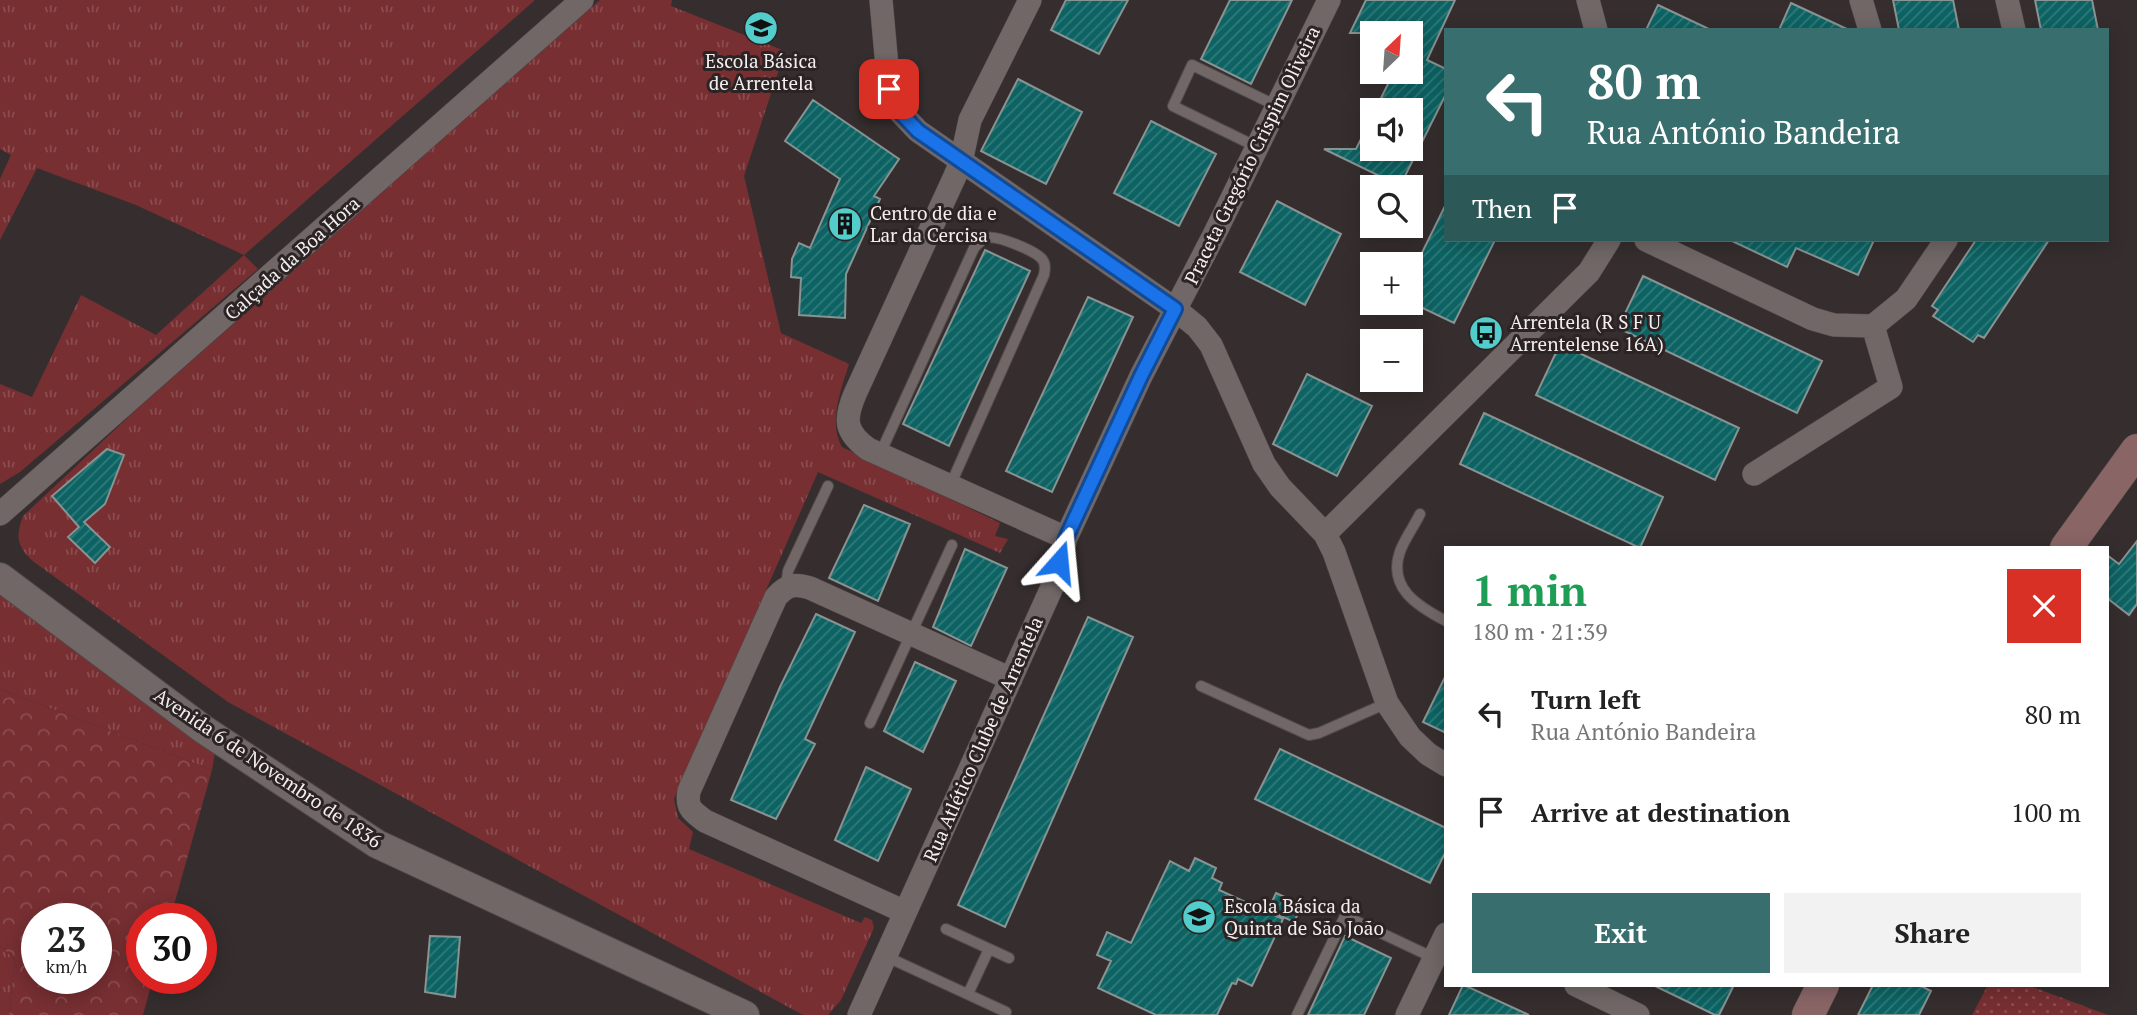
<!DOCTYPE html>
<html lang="en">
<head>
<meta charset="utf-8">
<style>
  :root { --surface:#fff; --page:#f2f2f2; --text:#222; --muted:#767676; --accent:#386f6e }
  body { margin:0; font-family:"PT Serif",serif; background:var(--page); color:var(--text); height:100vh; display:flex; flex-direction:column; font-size:26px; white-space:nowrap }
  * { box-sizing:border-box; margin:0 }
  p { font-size:23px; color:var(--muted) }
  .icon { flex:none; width:38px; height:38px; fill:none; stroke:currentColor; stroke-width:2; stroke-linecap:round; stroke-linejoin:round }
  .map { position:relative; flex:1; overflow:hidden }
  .drawer { position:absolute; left:1444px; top:546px; width:665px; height:441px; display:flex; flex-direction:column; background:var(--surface); border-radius:0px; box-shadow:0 4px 18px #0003 }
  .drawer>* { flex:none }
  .top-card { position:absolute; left:1444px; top:28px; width:665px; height:214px; border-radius:0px; box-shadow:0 4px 18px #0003; background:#386f6e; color:#fff; overflow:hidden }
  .needle { width:46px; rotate:25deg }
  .controls { position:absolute; left:1360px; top:21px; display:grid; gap:14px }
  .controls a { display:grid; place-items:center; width:63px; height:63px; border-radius:0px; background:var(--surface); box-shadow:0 4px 18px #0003; font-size:35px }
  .speed { position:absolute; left:21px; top:903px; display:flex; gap:14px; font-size:35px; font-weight:700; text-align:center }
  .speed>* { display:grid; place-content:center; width:91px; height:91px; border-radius:50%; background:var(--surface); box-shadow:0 4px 18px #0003; line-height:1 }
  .speed small { font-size:18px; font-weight:400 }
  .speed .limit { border:10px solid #d22; background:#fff; color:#111 }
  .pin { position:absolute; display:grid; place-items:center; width:60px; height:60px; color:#fff; margin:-30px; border-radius:14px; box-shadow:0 4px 10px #0006 }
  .me { position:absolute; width:77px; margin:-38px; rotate:18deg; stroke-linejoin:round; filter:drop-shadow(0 0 5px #0008) }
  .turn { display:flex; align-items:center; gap:24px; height:147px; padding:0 28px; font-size:32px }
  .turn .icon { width:91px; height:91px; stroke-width:2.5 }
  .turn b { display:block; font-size:49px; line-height:60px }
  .then { display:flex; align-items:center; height:66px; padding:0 28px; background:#0003; gap:14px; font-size:26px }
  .round { display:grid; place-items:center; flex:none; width:74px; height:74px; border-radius:0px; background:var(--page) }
  .overview { display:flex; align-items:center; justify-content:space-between; height:119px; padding:0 28px }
  h1 { font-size:42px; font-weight:700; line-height:52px; color:#1e9e55 }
  .cta { display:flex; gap:14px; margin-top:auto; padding:14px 28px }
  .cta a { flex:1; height:80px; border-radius:0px; background:var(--accent); color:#fff; font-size:28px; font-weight:700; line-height:80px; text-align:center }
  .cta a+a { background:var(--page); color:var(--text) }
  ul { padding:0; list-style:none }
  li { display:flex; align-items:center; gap:21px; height:98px; padding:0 28px }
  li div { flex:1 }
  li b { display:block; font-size:26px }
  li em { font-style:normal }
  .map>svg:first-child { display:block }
</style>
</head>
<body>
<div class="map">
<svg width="2137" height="1015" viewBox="0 0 2137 1015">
  <defs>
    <pattern id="grass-tufts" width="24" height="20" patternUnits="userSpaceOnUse" patternTransform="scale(1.75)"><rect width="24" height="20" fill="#772f32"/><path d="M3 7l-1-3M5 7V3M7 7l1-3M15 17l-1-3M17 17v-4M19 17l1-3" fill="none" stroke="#8b4d50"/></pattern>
    <pattern id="forest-crowns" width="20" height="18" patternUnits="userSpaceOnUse" patternTransform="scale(1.75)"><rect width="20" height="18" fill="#772f32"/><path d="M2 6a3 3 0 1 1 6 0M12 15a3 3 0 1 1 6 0" fill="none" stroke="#8b4d50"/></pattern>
    <pattern id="garden-dots" width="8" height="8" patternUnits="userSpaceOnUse" patternTransform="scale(1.75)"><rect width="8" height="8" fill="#772f32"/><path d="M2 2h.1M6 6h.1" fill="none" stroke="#8b4d50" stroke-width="1.8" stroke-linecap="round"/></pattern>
    <pattern id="building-hatch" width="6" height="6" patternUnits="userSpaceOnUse" patternTransform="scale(1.75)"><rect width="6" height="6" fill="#0d6363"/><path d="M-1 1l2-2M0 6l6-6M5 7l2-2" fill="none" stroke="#317a7a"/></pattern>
  </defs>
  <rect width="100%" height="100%" fill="#362e2e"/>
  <path fill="url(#grass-tufts)" d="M0,0H535L244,255L258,269L20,472L0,484V384L32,397L81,295L156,335L244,255L136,205L37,168L0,240V179L11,155L0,149Z
    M600,0H672L671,6L785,51L744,176L781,333L849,364C841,390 828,422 842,447L1000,523L995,536L1008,539L1000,553L818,472L674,799L678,818L693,832L689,849L861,923L865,917L872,920L874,928L841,1000L828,1015H803L228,702L34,562C17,547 15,537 23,516L137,409Z
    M0,588L216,747L212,770L0,689Z
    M0,945L15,960L9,1015H0Z"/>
  <path fill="url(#forest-crowns)" fill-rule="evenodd" d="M0,689L212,770L170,919H142V978H153L143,1015H9L15,960L0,945ZM37,919H96V978H37Z"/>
  <path fill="url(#garden-dots)" d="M1988,985H2027L2108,1015H1972Z"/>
  <path fill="url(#building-hatch)" stroke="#889392" stroke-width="2" d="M1066,0H1128L1099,54L1051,30Z
    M1230,0H1292L1251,84L1201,59Z
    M1366,0H1455L1427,60L1446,69V94L1400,186L1324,149H1356L1372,117V149H1410V110H1375L1394,72H1410V33H1350Z
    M1893,0H1953L1959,30H1899Z
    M2035,0H2092L2098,30H2041Z
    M1791,3L1849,30H1779Z
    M1658,5L1711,30H1646Z
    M1018,79L1082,112L1046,184L981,151Z
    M813,100L899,159L874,196L880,199L846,274L845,318L799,315L801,278L791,277L792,259L799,243L810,248L840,179L785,141Z
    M1151,121L1216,154L1179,226L1114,193Z
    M1277,201L1341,234L1305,305L1240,272Z
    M1446,204V240H1495L1454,323L1410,302V277Z
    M1730,240H1874L1858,275L1796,248L1787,267Z
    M1976,240H2049L1984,338L1978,335L1973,342L1933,316L1938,310L1932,306Z
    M985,250L1030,271L949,446L903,424Z
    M1643,276L1822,361L1797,413L1618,328Z
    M1088,297L1133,317L1052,492L1006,471Z
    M1560,344L1739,428L1715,480L1536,395Z
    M1307,374L1372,406L1337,476L1273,444Z
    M1484,413L1663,497L1640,548L1460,464Z
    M107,449L124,455L105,504L84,522L110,547L95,563L68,537L79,527L52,496Z
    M864,505L910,524L878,601L829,578Z
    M2137,541V604L2129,615L2107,598V555L2119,564Z
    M965,549L1007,568L971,646L933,627Z
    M816,614L855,632L805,739L815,744L776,819L731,800L780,687Z
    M1088,617L1133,637L1005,927L958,905Z
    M915,662L956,681L923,752L884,731Z
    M1446,675V733L1423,722Z
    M1280,749L1446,828V851L1430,883L1255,799Z
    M866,767L911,789L878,861L835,840Z
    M1195,858L1216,868L1212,878L1222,883L1219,890L1283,919L1252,986L1238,979L1236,984L1232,983L1217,1015H1156L1098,988L1111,961L1097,955L1107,932L1131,943L1170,861L1189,871Z
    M1276,893L1302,905L1294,922L1268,910Z
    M430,936L460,937L455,997L425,992Z
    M1345,936L1391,958L1364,1015H1308Z
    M1463,985H1464L1529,1015H1449Z
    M1653,985H1734L1719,1015H1715Z
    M1873,985H1919L1931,991L1919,1015H1858Z"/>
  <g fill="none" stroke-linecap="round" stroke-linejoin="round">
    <g stroke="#514a4a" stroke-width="12">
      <path id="service" d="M1257,147L1173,106L1192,65L1277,106
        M880,454L974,248C978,244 981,240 986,238C996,234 1035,251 1042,259C1046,264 1045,269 1044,275L950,486
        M1420,514C1414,526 1406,537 1401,549C1386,587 1417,606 1446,621
        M786,587L788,571L828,486
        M1201,686L1309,735L1319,733L1387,703
        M870,723L952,545
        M946,929L1009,958
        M885,956L1006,1012
        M968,994L989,949
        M1297,1015L1345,916L1434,958"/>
    </g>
    <g stroke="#514a4a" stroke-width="24">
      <path id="minor" d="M881,0L889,89L899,111L918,131L1175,309L1197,327L1211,345L1264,464L1280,487L1325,534L1334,552L1387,703L1410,737L1428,754L1446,765
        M1030,0L970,120L961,162L955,176L855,394C844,420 845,432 868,449L1066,538
        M1588,0L1596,30
        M1861,0L1870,30
        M2007,0L2014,30
        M1646,240L1813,319L1834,325L1873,326
        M1873,326L1906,299L1946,240
        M1754,474L1891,387L1873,326
        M0,514L582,0
        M1325,534L1589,272L1609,240
        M905,912L705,821C692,811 686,808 689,791L776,597C787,585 794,583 810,588L1011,679
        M1576,985L1638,1015
        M859,1015L1053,585L1066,538L1141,376L1215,233L1329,0
        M1407,1015L1446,934"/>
    </g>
    <g stroke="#514a4a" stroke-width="30">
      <path id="tertiary" d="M0,577L203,729L377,844L745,1015"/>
    </g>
    <g stroke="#514a4a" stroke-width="33">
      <path id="secondary" d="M2066,548L2137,450
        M1808,1015L1823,985"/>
    </g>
    <use href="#service" stroke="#716767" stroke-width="10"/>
    <use href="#minor" stroke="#716767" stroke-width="23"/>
    <use href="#tertiary" stroke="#716767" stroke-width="28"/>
    <use href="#secondary" stroke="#8a6566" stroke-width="32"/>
  </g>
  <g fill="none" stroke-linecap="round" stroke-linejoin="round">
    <g stroke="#114b97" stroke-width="18">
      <path id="route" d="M889,89L899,111L918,131L1175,309L1141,376L1066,538L1059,562"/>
    </g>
    <use href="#route" stroke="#1a73e8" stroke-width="12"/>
  </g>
  <defs>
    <g id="school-disc" transform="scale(1.75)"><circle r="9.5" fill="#53cdcb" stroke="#2c2424"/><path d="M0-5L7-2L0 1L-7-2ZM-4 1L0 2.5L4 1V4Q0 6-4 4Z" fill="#111"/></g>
    <g id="building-disc" transform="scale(1.75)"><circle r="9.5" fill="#53cdcb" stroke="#2c2424"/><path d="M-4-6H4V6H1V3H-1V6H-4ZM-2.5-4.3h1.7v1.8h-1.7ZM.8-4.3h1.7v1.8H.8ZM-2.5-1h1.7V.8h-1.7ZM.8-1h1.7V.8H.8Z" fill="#111"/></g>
    <g id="bus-disc" transform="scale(1.75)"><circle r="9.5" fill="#53cdcb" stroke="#2c2424"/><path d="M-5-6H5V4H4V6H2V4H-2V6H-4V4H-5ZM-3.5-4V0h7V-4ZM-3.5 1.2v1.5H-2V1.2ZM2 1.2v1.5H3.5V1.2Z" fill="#111"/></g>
  </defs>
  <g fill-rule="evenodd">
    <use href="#school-disc" x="761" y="28"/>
    <use href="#building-disc" x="845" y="224"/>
    <use href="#bus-disc" x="1486" y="333"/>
    <use href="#school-disc" x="1199" y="917"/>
  </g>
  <g text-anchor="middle" stroke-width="6" stroke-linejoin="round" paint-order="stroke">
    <g font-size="19" fill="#f4efef" stroke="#2c2424" text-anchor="start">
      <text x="761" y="68" text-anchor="middle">Escola Básica<tspan x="761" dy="22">de Arrentela</tspan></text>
      <text x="870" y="220">Centro de dia e<tspan x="870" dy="22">Lar da Cercisa</tspan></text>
      <text x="1510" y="329">Arrentela (R S F U<tspan x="1510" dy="22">Arrentelense 16A)</tspan></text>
      <text x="1224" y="913">Escola Básica da<tspan x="1224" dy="22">Quinta de São João</tspan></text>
    </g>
    <g font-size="19" fill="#f4efef" stroke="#2c2424">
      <text transform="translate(1252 155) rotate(-64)" y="7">Praceta Gregório Crispim Oliveira</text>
      <text transform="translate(292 258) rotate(-42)" y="7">Calçada da Boa Hora</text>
      <text transform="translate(983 739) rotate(-66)" y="7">Rua Atlético Clube de Arrentela</text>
      <text transform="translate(268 768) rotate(34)" y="7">Avenida 6 de Novembro de 1836</text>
    </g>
  </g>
</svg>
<div class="controls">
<a><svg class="needle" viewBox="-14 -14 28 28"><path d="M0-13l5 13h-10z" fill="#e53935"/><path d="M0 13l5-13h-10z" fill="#767676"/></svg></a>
<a><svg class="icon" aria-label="sound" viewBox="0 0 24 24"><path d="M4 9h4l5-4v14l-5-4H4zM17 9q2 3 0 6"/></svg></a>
<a><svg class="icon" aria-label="search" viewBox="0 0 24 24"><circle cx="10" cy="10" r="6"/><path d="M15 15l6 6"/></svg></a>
<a>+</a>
<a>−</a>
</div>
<div class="speed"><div>23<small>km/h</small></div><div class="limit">30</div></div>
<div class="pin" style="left:889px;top:89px;background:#d93025"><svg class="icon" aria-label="arrive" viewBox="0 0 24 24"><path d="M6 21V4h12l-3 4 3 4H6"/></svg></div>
<svg class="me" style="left:1059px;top:562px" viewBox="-20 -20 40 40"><path d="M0-17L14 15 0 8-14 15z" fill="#1a73e8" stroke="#fff" stroke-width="4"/></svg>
<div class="top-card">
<div class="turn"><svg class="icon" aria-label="left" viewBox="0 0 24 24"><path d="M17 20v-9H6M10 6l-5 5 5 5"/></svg><div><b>80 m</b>Rua António Bandeira</div></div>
<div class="then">Then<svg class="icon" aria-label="arrive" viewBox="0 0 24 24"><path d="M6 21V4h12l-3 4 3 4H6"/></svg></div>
</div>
<section class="drawer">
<div class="overview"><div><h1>1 min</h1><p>180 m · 21:39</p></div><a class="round" style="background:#d93025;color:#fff"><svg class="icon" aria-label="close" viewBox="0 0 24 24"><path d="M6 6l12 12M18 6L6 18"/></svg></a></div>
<ul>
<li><svg class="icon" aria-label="left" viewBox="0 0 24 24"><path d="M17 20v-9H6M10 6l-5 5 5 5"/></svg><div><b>Turn left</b><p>Rua António Bandeira</p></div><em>80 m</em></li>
<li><svg class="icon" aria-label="arrive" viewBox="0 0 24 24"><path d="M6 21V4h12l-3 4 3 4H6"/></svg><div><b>Arrive at destination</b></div><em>100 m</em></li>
</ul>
<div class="cta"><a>Exit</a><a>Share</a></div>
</section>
</div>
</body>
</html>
